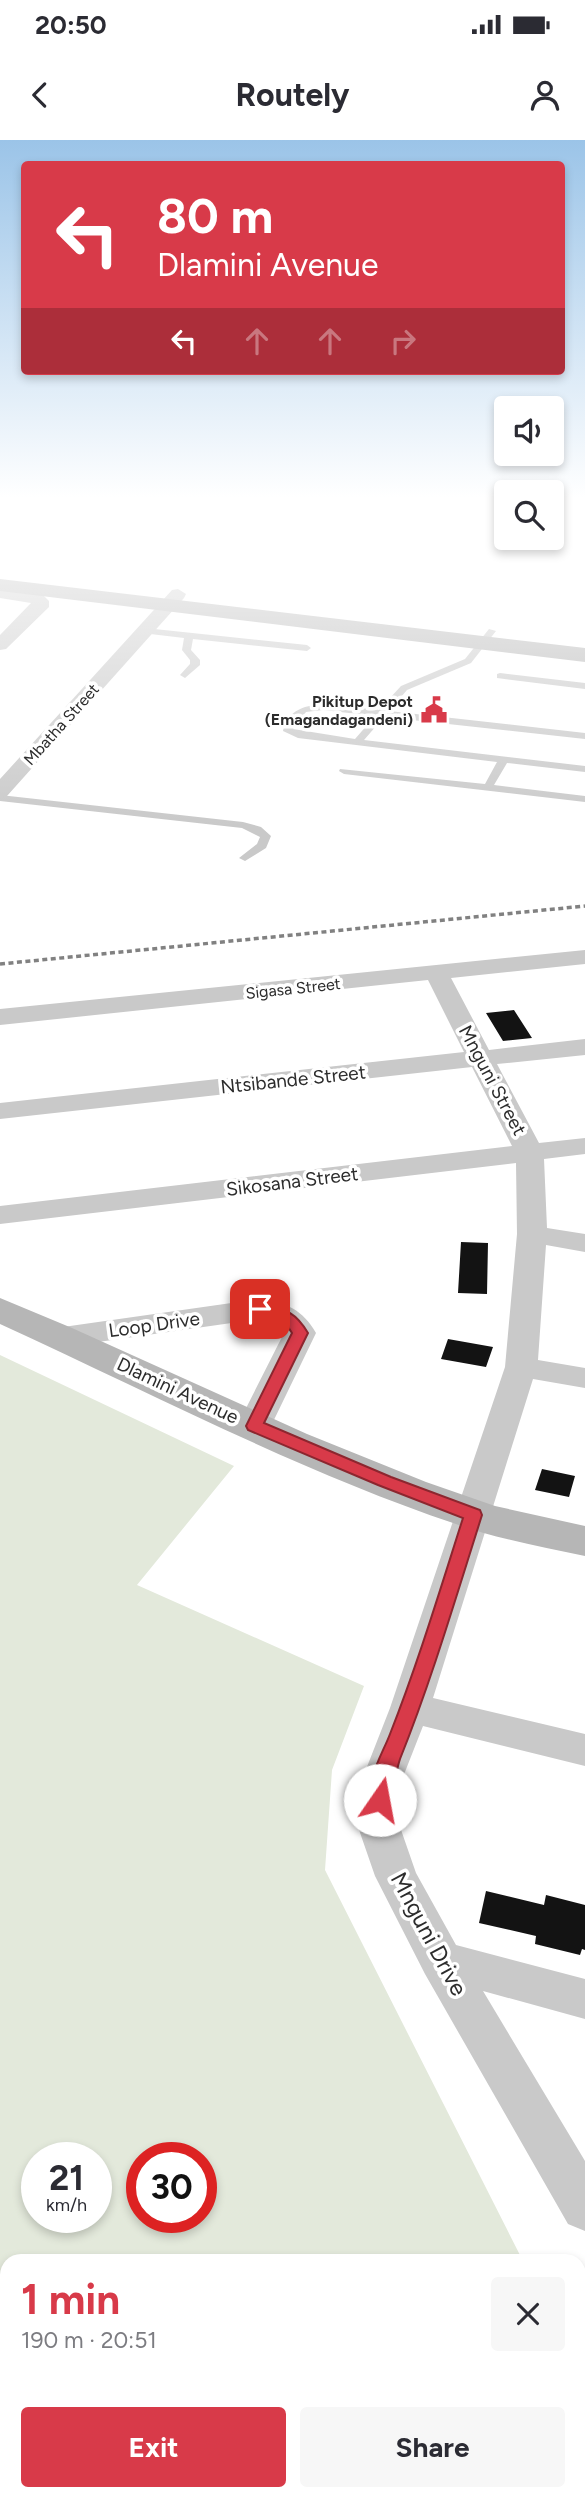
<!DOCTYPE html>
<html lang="en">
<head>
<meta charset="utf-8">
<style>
  :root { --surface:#fff; --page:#f7f7f7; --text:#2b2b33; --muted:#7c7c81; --accent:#d83a49 }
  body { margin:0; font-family:Figtree,sans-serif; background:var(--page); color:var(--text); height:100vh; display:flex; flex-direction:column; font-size:26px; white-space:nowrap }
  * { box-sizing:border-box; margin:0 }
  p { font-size:23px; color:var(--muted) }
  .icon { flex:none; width:38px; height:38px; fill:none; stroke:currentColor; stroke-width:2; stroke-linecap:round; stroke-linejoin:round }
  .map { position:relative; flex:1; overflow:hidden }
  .details { position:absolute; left:0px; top:2114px; width:586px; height:247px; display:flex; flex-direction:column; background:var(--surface); border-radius:21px 21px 0 0; box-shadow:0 4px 10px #0003 }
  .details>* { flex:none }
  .hud { position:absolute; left:21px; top:21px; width:544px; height:214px; border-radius:7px; box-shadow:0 4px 10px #0003; background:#d83a49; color:#fff; overflow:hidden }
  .buttons { position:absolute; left:494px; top:256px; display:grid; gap:14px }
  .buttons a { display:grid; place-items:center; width:70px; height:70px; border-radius:7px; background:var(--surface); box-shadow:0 4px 10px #0003; font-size:35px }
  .speed { position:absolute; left:21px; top:2002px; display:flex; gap:14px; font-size:35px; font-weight:700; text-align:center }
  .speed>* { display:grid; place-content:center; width:91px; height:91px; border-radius:50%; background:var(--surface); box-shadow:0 4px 10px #0003; line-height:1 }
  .speed small { font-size:18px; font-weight:400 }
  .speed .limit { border:10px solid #d22; background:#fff; color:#111 }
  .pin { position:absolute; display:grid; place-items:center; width:60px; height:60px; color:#fff; margin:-30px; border-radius:14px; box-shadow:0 4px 10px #0006 }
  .me { position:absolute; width:77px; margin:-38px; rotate:12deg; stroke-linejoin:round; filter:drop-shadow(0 0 5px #0008) }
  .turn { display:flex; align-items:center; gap:24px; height:147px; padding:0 21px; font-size:32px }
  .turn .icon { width:91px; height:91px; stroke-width:2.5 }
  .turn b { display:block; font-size:49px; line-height:60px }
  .lanes { display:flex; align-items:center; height:66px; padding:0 21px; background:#0003; justify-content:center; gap:35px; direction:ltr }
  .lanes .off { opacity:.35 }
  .round { display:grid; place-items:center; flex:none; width:74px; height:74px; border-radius:7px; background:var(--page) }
  .head { display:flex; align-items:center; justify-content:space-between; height:119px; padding:0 21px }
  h1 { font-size:42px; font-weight:700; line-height:52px; color:var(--accent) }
  .primary-button { display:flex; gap:14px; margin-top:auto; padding:14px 21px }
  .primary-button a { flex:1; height:80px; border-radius:7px; background:var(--accent); color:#fff; font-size:28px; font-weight:700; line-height:80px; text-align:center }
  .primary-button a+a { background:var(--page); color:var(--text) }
  .status { display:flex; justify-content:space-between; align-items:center; height:49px; padding:0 35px; background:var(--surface); direction:ltr }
  .status svg { height:19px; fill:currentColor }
  header { display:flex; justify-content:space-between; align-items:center; height:91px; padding:0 21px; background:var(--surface); font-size:32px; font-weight:700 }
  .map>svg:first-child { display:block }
</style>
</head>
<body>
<div class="status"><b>20:50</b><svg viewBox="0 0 49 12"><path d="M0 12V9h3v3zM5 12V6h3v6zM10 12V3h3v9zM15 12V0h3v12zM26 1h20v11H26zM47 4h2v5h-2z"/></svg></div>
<header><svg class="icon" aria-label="back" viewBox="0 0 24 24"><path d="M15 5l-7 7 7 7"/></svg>Routely<svg class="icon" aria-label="person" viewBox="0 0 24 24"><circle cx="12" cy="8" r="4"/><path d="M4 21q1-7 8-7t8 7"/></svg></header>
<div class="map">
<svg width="585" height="2360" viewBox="0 0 585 2360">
  <rect width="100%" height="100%" fill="#fff"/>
  <path fill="#e3e9db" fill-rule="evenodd" d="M0,1215L234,1326L137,1445L364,1546L332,1630L325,1730L523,2121H7V2354H579V2233L585,2245V2360H0ZM37,2018H96V2077H37ZM142,2018H201V2077H142Z"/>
  <path fill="#131313" d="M514,870L532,898L503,901L486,873Z
    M461,1102L488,1103L487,1154L458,1153Z
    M448,1199L493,1207L486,1227L441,1219Z
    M542,1329L575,1336L569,1357L535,1350Z
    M486,1751L544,1765L546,1755L585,1765V1810L582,1809L580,1815L535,1804L536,1796L479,1783Z"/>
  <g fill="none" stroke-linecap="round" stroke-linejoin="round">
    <path fill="#c9c9c9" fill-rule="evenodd" d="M145,488L307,505L311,508L307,511L193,499L191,510L200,520V525L185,538L180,535L190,524V520L182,510L184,498L142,493V489Z
      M489,489L496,491L471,523L407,550L389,571L585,593V599L384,577L364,600L585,626V632L507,623L494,645L585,656V662L344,634L339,631L340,629L485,644L497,622L298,598L283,591C291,551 351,567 379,570L401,546L465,519ZM323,570L375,576L355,599L293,589L306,572Z
      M500,533L585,543V549L497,538V534Z
      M0,655L243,682L261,687L271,696L266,708L245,721L239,718L257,704L260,697L242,688L0,661Z"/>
    <path fill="#c9c9c9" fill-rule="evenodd" d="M0,448L42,454L49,461V467L6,509L0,510V495L31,463L0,458Z
      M178,449L186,454L184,458L7,656L0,658V639L172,450Z
      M585,810V824L451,838L489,910L585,899V915L497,924L539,1003L585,998V1014L544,1019L547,1088L585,1094V1112L546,1105L538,1220L585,1228V1248L533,1239L433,1558L585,1594V1626L423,1586L403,1637L399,1684L416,1733L456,1805L585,1839V1879L483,1851L585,2021V2091L568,2084L425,1834L375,1736L357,1684L363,1637L390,1568L505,1227L517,1094L516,1023L0,1084V1066L512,1006L472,927L0,979V963L464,912L428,840L0,885V869Z
      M260,1159C286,1162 303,1170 316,1193L271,1286L266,1294L254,1297L242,1294L237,1286L284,1193L273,1182L260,1179L63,1207L52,1204L47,1197L52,1190L63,1187Z"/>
    <path fill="#b6b6b6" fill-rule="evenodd" d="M0,439L585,508V522L0,451Z
      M0,1158L72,1188L307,1294L426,1342L495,1366L585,1386V1416C542,1407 498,1399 456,1384C299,1331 151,1253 0,1184Z"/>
    <path stroke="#818181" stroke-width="3.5" stroke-dasharray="5 3.5" stroke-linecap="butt" d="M0,824L585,766"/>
  </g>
  <linearGradient id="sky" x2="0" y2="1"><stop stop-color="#9bc4e8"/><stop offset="0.52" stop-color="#fff"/><stop offset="1" stop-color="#fff" stop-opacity="0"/></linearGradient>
  <rect width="585" height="687" fill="url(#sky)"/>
  <path fill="#d83a49" stroke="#8c262f" stroke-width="2" d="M260,1164C285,1170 294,1170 308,1193L264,1283L391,1337L480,1370L482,1375C456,1457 432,1539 400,1619C395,1634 394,1652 387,1666L380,1668L373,1666C362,1646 383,1613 390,1594C418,1523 440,1450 463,1378L378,1345L248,1290L246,1286L292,1193C283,1177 271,1177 254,1173L252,1169L254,1166Z"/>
  <defs>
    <g id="civic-bare" transform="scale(2.1)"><path d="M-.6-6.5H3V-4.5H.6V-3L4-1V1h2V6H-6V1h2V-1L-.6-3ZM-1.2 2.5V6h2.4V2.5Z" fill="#d83a49" stroke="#fff" stroke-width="2.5" paint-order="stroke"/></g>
  </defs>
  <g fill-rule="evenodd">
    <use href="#civic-bare" x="434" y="570"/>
  </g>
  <g text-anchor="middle" stroke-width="7" stroke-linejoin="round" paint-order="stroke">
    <g font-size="16" font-weight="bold" fill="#2c2c2c" stroke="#fff" text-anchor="end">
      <text x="413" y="567">Pikitup Depot<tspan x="413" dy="18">(Emagandagandeni)</tspan></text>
    </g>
    <g font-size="16" fill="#2c2c2c" stroke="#fff">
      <text transform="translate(61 584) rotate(-48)" y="6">Mbatha Street</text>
      <text transform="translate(293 848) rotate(-6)" y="6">Sigasa Street</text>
    </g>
    <g font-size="19" fill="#2c2c2c" stroke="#fff">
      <text transform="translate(293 939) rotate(-6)" y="7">Ntsibande Street</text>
      <text transform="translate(493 940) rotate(62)" y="7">Mnguni Street</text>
      <text transform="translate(292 1041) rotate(-7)" y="7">Sikosana Street</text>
      <text transform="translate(154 1184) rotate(-8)" y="7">Loop Drive</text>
      <text transform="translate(178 1250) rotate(25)" y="7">Dlamini Avenue</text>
    </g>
    <g font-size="23" fill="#2c2c2c" stroke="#fff">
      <text transform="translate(429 1794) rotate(62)" y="8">Mnguni Drive</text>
    </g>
  </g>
</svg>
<div class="buttons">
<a><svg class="icon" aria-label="sound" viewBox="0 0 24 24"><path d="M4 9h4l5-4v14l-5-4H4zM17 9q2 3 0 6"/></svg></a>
<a><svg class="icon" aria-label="search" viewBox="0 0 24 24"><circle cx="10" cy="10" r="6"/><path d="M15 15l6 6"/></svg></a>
</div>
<div class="speed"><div>21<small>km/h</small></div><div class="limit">30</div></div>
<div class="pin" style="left:260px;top:1169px;background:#d93025"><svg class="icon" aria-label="arrive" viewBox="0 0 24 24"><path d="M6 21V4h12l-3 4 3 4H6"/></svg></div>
<svg class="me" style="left:380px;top:1660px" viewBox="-20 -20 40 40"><circle r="19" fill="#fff"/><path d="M0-13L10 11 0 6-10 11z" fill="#d83a49"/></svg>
<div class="hud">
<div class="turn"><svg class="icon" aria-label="left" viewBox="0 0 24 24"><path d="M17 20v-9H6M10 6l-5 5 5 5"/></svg><div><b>80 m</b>Dlamini Avenue</div></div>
<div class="lanes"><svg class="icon" aria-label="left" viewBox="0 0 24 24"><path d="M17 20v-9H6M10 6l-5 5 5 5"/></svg><svg class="icon off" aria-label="ahead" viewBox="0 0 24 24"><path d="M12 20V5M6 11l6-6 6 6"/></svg><svg class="icon off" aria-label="ahead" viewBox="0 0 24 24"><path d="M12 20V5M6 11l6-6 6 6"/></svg><svg class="icon off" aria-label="right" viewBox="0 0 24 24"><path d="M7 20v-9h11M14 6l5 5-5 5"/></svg></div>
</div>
<section class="details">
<div class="head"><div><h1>1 min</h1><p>190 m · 20:51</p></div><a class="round"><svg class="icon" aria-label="close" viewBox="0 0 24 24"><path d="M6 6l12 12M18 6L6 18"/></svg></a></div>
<div class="primary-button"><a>Exit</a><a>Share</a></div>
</section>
</div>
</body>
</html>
